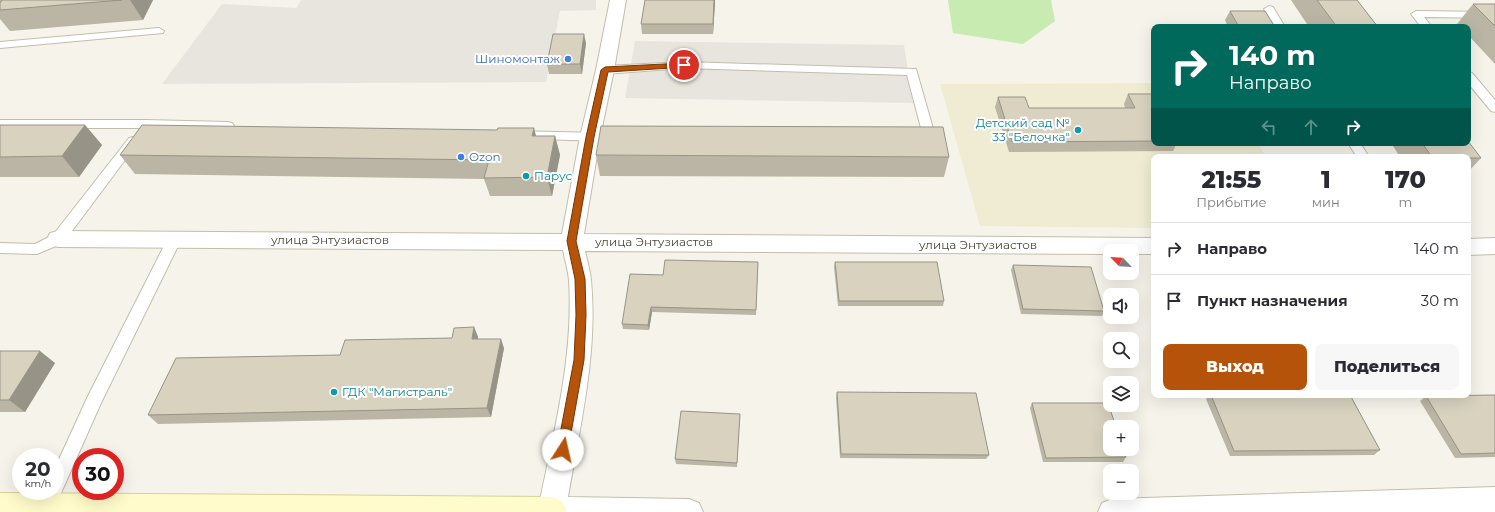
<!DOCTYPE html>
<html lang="ru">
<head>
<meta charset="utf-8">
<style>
  :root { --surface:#fff; --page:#f7f7f7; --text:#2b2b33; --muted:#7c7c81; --line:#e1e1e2; --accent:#b45309 }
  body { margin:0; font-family:Montserrat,sans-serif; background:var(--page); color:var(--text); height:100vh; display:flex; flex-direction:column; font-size:15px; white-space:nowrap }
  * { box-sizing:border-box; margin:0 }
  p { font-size:13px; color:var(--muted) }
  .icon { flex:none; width:22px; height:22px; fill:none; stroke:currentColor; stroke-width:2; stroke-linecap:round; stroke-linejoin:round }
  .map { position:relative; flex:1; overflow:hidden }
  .side { position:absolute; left:1151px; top:154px; width:320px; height:244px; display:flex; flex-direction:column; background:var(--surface); border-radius:8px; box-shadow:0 4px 16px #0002 }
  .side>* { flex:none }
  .guide { position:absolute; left:1151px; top:24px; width:320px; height:122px; border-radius:8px; box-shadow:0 4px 16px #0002; background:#00695c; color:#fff; overflow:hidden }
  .needle { width:26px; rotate:295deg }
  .tools { position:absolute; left:1103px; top:244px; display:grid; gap:8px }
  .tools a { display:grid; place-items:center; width:36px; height:36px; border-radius:8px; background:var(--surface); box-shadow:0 4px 16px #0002; font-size:20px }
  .speed { position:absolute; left:12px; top:448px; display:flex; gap:8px; font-size:20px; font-weight:700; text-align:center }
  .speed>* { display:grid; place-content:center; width:52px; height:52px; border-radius:50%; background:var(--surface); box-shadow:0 4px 16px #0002; line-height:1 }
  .speed small { font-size:10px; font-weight:400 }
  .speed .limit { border:6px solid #d22; background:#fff; color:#111 }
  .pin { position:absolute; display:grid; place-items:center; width:34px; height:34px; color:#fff; margin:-17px; border:2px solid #fff; border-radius:50%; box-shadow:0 1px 4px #0007 }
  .me { position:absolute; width:44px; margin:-22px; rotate:10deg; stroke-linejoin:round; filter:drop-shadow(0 0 3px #0008) }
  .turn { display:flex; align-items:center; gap:14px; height:84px; padding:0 12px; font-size:18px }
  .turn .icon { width:52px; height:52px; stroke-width:2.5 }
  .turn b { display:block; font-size:28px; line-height:34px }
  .lanes { display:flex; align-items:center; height:38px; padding:0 12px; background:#0003; justify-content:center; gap:20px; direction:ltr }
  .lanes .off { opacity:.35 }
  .eta { display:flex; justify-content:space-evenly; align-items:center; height:68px; text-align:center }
  .eta b { font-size:24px; font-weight:800; line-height:28px }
  .button { display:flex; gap:8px; margin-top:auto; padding:8px 12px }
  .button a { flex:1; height:46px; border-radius:8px; background:var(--accent); color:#fff; font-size:16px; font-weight:800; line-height:46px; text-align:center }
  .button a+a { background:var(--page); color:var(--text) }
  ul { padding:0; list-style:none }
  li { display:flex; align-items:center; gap:12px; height:52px; padding:0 12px; border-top:1px solid var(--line) }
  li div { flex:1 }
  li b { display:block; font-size:15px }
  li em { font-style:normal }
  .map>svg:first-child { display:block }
</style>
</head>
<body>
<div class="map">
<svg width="1495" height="512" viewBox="0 0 1495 512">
  <rect width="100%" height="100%" fill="#f6f4ea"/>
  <path fill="#e8e5de" d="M301,0H596V10L560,11L546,82L162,84L222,4L296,8Z
    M635,41L904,45L913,103L625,98Z"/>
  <path fill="#efecd3" d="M1154,83V143H1258L1266,157H1154V228L980,226L940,84Z"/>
  <path fill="#c7ebb1" d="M948,0H1051L1055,21L1023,44L953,33Z"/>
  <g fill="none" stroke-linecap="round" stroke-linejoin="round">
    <g stroke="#c2beac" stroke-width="2">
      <path id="lane" d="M1269,6L1273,7L1285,27H1275L1264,9Z
        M1416,11L1495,12V18L1424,17L1432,27H1421L1411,14Z
        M159,28L164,31L163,33L0,48V42Z
        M684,62L916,69L934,132L932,135C925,137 917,137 910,135L908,132L910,129L921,128L907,75L684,68L605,74L601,73L599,70L601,67L605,66Z
        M1468,72L1472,73L1495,100V112L1491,111L1468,83Z
        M0,120H146L228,122L232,123L234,126L232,129L228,130L146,128H0Z
        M516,131L599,133L603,134L605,137L603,140L599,141L512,138L510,135L512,132Z
        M133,137L137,138L139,141L137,144L63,243L37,254L0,253V243L35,244L53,235L129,138Z
        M1348,143H1360L1369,157H1357Z
        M174,235L179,236L181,240L101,403L61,493L55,495L49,493L48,491H55V468L88,396L167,240L169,236Z"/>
    </g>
    <g stroke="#c2beac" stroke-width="2">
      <path id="street" d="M610,0H626L614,70L600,137L584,234L1154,238V254H1132V251H1110V254L585,251C587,260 590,270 591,280C598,353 580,426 568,497L689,499L699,503L703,512H539L538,510C553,435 574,358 569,280C568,270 565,260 563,250L58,247L50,245L47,239L50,233L58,231L562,234L580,137L596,70Z
        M1495,238V254L1468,255V239Z
        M1495,487V512H1098L1102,503L1112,499Z"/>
    </g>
    <g stroke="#d7d198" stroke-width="2">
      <path id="secondary" d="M0,493L552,497L562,501L566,510L565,512H0Z"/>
    </g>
    <use href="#lane" fill="#fff" fill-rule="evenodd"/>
    <use href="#street" fill="#fff" fill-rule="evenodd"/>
    <use href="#secondary" fill="#fffbca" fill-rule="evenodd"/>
  </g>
  <path fill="#bab5a4" d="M0,0H153L143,20L10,31L0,19Z
    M645,0H715L713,34H642L641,24Z
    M1291,0H1357L1378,27H1309Z
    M1473,4H1495V64L1468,35V27H1460L1457,24Z
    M1230,11L1275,27H1228L1225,20Z
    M586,43L582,74H549L547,64Z
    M1128,94H1154V143H1177L1173,151L1009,152L995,107L998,97L1029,108H1125L1124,104Z
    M0,125H85L102,145L79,177H0Z
    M536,136H555L560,155L552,196H490L484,179L135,174L120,155Z
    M1391,143H1468L1481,158L1468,172V157H1400Z
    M596,155L949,157L944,177L600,176Z
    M758,262L756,315L652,312L649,330L623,329L622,324L663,275Z
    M835,262L944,301L943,306H838L834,267Z
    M1013,265L1104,311L1102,316L1021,314L1011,270Z
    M474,327L478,337V339L504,348L491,417L158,424L148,415L340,355L452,338Z
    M0,351L55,363L25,412H0Z
    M837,392L989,455L986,459L840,458L836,397Z
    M1210,395H1350L1380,450L1374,455L1230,456L1206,399Z
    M1495,395V457L1455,458L1420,401L1426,396Z
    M1032,403L1126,457L1123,462H1043L1030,408Z
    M740,414L737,467L676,464L675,459Z"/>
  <path fill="#979386" d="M130,0H153L143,20Z
    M714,0H715V4L713,34V24Z
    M584,34L586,43L582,74L580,64Z
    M85,125L102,145L79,177L62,156Z
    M534,128L539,147L532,136Z
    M555,136L560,155L552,196L547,177Z
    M651,307L652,312L649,330L648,325Z
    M474,327L478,337L476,349L472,339Z
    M501,339L504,348L491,417L487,408Z
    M40,351L55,363L25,412L9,400Z"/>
  <path fill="#d8d2bf" stroke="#979386" d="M2,0H122L0,10V3Z
    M645,0H714L713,24H641Z
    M1317,0H1357L1378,27H1337Z
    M1473,4H1495V26Z
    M1230,11H1265L1275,27H1239Z
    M553,34H584L580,64H547Z
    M1128,94H1154V141L1012,142L998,97H1025L1029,108H1135Z
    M0,125H85L62,156L0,157Z
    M142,125L497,130L498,128H534L532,136H555L547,177L484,178L489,160L120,155Z
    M601,126L943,127L949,157L596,155Z
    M1468,141L1481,158H1468V157H1432L1422,143H1468Z
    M665,260L758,262L756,310L651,307L648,325L622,324L630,274L663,275Z
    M835,262H937L944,301H839Z
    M1013,265L1091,267L1104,311L1023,309Z
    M474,327L472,339H501L487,408L148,415L176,358L340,355L345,340L452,338L454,328Z
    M0,351H40L9,400H0Z
    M837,392L976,393L989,455L841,454Z
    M1211,395H1350L1380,450L1234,451Z
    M1495,395V453L1461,454L1426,396Z
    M1032,403H1108L1116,427H1110V449H1123L1126,457L1046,458Z
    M681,411L740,414L737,463L675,459Z"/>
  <path fill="#b45309" stroke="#753606" d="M684,63L688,65L687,67L608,72L594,137L576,241L585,279L586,315L584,360L568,450L567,454L563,455L559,454L557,450L574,360L576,315L575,279L567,241L586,137L601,70L605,67Z"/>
  <g fill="#3f7fe0" stroke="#fff" stroke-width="1.5">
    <circle cx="568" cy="59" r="4"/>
    <circle cx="461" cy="157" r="4"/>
  </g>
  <g fill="#0f9aa8" stroke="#fff" stroke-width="1.5">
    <circle cx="1078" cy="130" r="4"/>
    <circle cx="526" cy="176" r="4"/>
    <circle cx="334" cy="392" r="4"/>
  </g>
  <g text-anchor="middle" stroke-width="4" stroke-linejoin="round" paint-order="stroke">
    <g font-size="12" fill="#366cbe" stroke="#fff" text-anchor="end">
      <text x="560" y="63">Шиномонтаж</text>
      <text x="469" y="161" text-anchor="start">Ozon</text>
    </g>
    <g font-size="12" fill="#0d838f" stroke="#fff" text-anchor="start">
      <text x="1070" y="127" text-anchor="end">Детский сад №<tspan x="1070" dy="14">33 "Белочка"</tspan></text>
      <text x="534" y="180">Парус</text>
      <text x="342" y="396">ГДК "Магистраль"</text>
    </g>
    <g font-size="12" fill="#4a4637" stroke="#fff">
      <text x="330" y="244">улица Энтузиастов</text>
      <text x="654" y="246">улица Энтузиастов</text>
      <text x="978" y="249">улица Энтузиастов</text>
    </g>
  </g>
</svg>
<div class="tools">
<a><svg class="needle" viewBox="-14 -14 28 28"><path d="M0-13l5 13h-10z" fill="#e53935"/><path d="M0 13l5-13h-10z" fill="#7c7c81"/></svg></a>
<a><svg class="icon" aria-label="sound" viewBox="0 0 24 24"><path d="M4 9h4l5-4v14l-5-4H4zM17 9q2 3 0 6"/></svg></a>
<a><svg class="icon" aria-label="search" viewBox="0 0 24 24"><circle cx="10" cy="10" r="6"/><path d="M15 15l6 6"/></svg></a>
<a><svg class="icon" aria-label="layers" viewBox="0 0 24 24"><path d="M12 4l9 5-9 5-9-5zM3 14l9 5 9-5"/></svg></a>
<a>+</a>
<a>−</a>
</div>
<div class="speed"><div>20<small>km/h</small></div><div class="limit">30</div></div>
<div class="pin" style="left:684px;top:65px;background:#d93025"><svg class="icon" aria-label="arrive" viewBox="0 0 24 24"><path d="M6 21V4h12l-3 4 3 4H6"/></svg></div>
<svg class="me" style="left:563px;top:450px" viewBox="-20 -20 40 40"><circle r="19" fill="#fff"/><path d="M0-13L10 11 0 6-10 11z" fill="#b45309"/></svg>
<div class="guide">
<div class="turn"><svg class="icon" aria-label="right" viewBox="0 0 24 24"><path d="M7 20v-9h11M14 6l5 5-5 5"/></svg><div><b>140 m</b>Направо</div></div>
<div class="lanes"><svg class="icon off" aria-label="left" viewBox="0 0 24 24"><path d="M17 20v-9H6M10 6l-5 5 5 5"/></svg><svg class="icon off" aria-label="ahead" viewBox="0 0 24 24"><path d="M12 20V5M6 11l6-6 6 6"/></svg><svg class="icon" aria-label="right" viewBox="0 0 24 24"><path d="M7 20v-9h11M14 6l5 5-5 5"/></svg></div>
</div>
<section class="side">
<div class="eta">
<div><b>21:55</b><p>Прибытие</p></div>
<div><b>1</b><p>мин</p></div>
<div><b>170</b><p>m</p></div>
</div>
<ul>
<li><svg class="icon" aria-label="right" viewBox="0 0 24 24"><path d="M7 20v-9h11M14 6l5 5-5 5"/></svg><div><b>Направо</b></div><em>140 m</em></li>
<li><svg class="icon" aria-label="arrive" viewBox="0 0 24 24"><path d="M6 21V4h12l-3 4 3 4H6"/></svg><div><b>Пункт назначения</b></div><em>30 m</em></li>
</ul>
<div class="button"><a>Выход</a><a>Поделиться</a></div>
</section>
</div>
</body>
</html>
